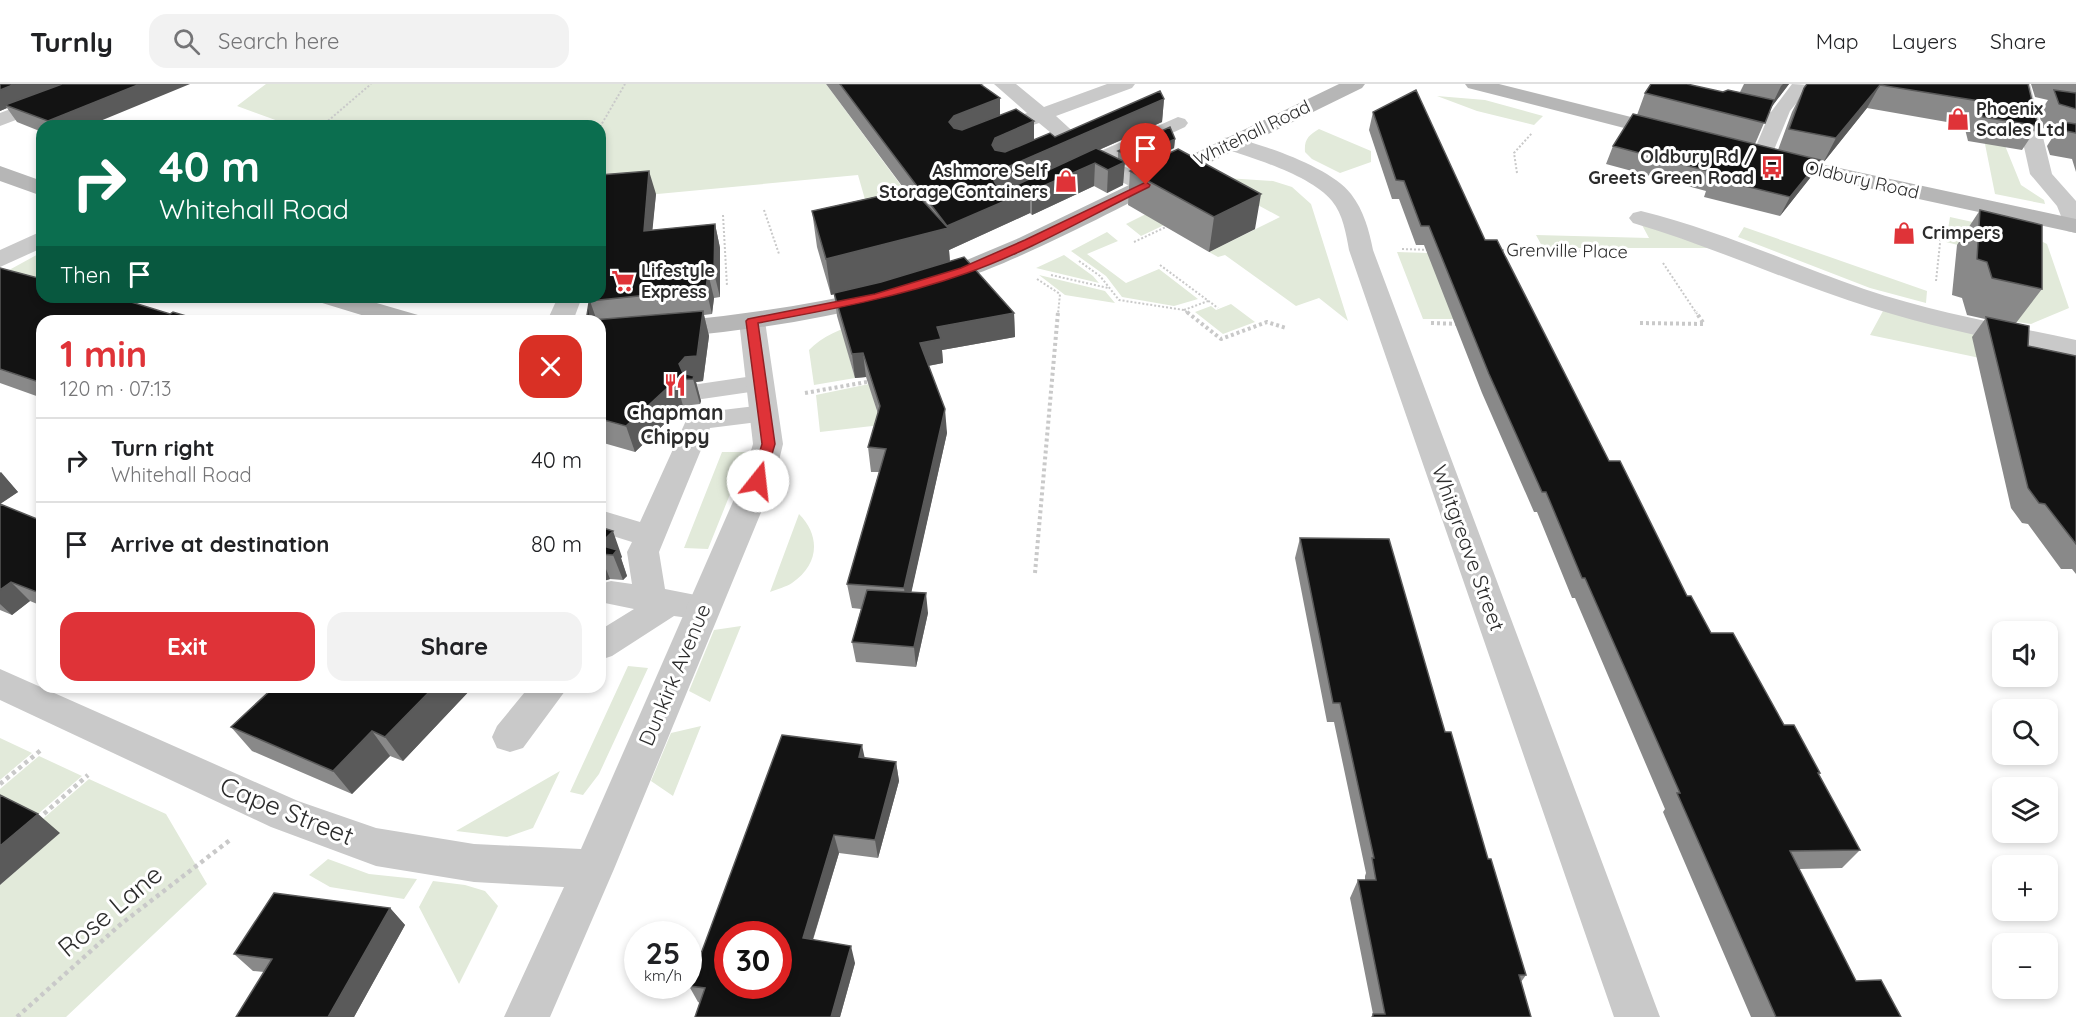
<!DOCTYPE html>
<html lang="en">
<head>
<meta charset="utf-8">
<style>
  :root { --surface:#fff; --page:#f2f2f2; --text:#202124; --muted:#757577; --line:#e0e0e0; --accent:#df3338 }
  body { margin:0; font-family:Quicksand,sans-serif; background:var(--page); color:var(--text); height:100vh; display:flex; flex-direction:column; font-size:22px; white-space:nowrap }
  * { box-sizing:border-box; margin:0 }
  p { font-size:20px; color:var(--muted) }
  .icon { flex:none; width:33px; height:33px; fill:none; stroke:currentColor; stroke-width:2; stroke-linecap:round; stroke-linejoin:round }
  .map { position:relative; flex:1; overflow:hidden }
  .details { position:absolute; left:36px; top:231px; width:570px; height:378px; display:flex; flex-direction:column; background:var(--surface); border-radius:18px; box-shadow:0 3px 9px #0003 }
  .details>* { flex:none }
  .hud { position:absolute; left:36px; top:36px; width:570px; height:183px; border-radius:18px; box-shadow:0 3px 9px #0003; background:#0b6e4f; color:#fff; overflow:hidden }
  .buttons { position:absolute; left:1992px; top:537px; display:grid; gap:12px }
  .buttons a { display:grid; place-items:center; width:66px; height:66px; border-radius:12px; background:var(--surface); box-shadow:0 3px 9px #0003; font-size:30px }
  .speed { position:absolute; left:624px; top:837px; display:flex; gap:12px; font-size:30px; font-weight:700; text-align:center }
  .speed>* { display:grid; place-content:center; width:78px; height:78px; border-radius:50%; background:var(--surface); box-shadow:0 3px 9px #0003; line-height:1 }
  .speed small { font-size:15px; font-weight:400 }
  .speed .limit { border:9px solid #d22; background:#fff; color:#111 }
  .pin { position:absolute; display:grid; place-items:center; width:51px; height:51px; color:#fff; margin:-62px -26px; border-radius:50% 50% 50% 0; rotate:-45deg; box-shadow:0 0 6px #0007 }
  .pin .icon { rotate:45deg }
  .me { position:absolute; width:66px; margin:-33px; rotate:16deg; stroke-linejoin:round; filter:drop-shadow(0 0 4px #0008) }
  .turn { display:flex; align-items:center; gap:21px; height:126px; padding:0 24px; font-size:27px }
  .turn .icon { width:78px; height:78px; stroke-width:2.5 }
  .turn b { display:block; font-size:42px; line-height:51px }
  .then { display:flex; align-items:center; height:57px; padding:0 24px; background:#0003; gap:12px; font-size:22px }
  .round { display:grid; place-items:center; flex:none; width:63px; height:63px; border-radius:18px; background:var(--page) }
  .headline { display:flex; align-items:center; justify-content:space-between; height:102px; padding:0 24px }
  h1 { font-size:36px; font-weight:700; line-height:45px; color:var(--accent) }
  .button { display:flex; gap:12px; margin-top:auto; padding:12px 24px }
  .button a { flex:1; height:69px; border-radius:18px; background:var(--accent); color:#fff; font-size:24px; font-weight:700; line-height:69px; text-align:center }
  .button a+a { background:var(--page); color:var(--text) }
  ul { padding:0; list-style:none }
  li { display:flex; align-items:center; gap:18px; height:84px; padding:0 24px; border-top:2px solid var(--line) }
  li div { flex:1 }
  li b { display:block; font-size:22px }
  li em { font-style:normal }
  header { display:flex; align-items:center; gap:36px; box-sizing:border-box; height:84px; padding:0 30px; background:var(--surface); border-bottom:2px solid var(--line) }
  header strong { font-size:28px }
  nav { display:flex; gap:33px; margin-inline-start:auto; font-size:21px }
  .search { width:420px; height:54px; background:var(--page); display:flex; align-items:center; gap:15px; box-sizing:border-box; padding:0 21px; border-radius:18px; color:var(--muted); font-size:22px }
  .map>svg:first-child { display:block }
</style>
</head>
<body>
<header>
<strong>Turnly</strong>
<div class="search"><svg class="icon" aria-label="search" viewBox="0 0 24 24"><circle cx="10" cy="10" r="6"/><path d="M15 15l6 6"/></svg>Search here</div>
<nav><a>Map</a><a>Layers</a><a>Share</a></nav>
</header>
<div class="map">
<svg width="2076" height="933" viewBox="0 0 2076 933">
  <rect width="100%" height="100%" fill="#fff"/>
  <path fill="#e2eada" d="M266,0H826L908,111L866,119L858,91L615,114L600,139V42H292L237,22Z
    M1437,12L1485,16L1543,32L1534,41L1477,27Z
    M1997,42L2021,101L2044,116L2045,120L1995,110L1985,60Z
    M1319,45L1371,67V78L1340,89L1312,75L1305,68C1304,55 1309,51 1319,45Z
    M1226,94L1273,97L1292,103L1311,120L1348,237L1319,214L1296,222L1225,171L1218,173L1209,168L1280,133L1245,114Z
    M1174,116L1194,127L1141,152L1126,140Z
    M1950,133L2027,150L2047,160L2069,224L2031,240L1996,235L2017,176L1946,158Z
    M1642,141L1716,164H1543L1536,151L1649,154Z
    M1744,143L1927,207L1926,219L1870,204L1738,153Z
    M1107,148L1118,157L1087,170L1126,199L1159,185L1198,215L1174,222L1122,213L1106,192L1071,167Z
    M42,168V197L0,191Z
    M1397,168L1428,169L1454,235H1423Z
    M1064,171L1093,192L1099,199L1036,184Z
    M1039,191L1105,207L1115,219L1065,211Z
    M1231,220L1255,238L1223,250L1195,228L1211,222L1216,226Z
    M924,224L848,269L855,294L814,301L809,266C835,239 888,233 924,224Z
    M1883,227L2020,259L1980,274L1870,251Z
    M869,300L881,341L820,348L816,311Z
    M722,368H747L708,465L684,464Z
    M799,430C821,452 819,481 792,499C786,503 777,505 770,508Z
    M741,542L710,618L689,607L714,546Z
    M628,582L648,584L599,690L583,711L570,708Z
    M701,642L673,712L651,697L671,649Z
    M0,654L32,669L0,696Z
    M39,672L82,692L31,736L0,720V705Z
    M560,687L533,744L507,753L456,747Z
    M89,695L166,730L207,800L66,933H0V801L58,750L38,739Z
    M328,775L369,790L417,795L404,815L330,803L309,791Z
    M433,797L465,801L485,807L498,822L459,900L419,823Z"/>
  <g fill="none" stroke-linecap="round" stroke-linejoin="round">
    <path stroke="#c9c9c9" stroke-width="2" stroke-dasharray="2 2" stroke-linecap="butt" d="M322,42L371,0
      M600,43L625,0
      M1517,89L1514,69L1532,49
      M764,126L779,170
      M723,131L727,202
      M1134,158L1168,142
      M1402,165L1431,166
      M1498,166L1623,167
      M1079,177L1100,192L1119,216L1184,226L1189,230
      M1663,179L1697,230
      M1160,181L1218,224
      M1051,191L1108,204
      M1037,195L1060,210L1058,230
      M1936,197L1941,150
      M1184,226L1208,217"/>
    <path stroke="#c9c9c9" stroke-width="4" stroke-dasharray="3 3" stroke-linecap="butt" d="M1187,228L1221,255L1267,238L1286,244
      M1431,239L1460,240
      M1640,239L1704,240L1696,228
      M805,309L872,297
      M1035,489L1058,228"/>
    <path stroke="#c9c9c9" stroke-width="4.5" stroke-dasharray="4 4" stroke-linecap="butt" d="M0,700L41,666
      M38,735L88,691
      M17,933L121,840L230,756"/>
    <path fill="#c9c9c9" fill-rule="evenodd" d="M76,0H103L100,4L0,42V29Z
      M994,0H1016L1044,23L1107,0H1135L1132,4L1056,32L1080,54L1077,58L1046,72L1039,74L1032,72L1029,68L1032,64L1056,53L1039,39L989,56L982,54L979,50L982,46L1027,29Z
      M1792,0L1811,1L1790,27L1769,78L1762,80L1755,78L1751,74L1766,38L1718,27L1715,23L1718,19L1725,17L1771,28Z
      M2010,0H2030L2052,90L2076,117V149L2067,147L2057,122L2030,90Z
      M1178,33L1185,35L1188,39L1185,43L1112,77L1154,96L1157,101L1154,106L1146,108L1138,106L1095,85L1078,94L1070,95L1062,94L1059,89L1062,84Z
      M558,213H582L573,237H547Z
      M760,291L770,293L774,299L770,305L702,315L692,313L688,307L692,301Z
      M764,321L774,324L778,330L774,336L710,344L659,468L665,505L716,515L721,524L716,533L704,536L674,532L612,572L600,576V546L634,525L600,518V500L611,497L632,500L627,468L632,458L600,448V426L640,438L689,330Z
      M529,603H568L523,664L510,668L497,664L492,653L497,642Z"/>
    <path fill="#c9c9c9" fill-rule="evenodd" d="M1231,53C1264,61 1330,83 1351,110C1364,127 1369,146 1373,166L1660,933H1614L1349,166C1346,150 1343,130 1332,117C1310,91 1255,75 1223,64L1220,59L1223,54Z
      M1641,127C1718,146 1790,179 1864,205C1933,228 2005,241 2076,256V272C2008,258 1939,245 1872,224C1791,199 1714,163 1633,139L1629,134L1633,129Z
      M42,147V164L0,183V166Z
      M752,229L761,231L765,237L783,360L774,397L614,785L550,933H504L564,803L474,798L376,782L271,743L0,616V585L298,717L376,744L474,760L581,765L742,397L753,360L739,237L743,231Z"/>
    <path fill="#b6b6b6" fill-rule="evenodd" d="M1339,0H1365L1362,4C1297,36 1232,68 1166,100C1125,121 956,211 921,202L917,197L921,192L955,181L1019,154Z
      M1465,0H1499L1679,45L1682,50L1679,55L1671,56L1468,4Z
      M1770,69L2076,135V149L1762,81L1759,76L1762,71Z
      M0,82L42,97V112L0,97Z
      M880,205L889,208L893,213L889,218C794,242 697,253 600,259V243C695,237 788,226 880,205Z
      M315,213H356L418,231L422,237H381L319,218Z"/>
  </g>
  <path fill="#898989" d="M0,0L88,42H42V48L17,38L7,24L0,27Z
    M826,0H984L981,1L1000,14V32L1034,56L1055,53L1164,15L1162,38L1099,66L1118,75V67L1175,55L1174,64L1152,75L1255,145L1209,168L1128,121L1130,87L1135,85L1124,80L1123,101L1107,109L1094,102L1032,131L1030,129L949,166L950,177L1014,229L1015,253L942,266L943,279L928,282L947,349L911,508L928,529L916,583L856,578L852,558L861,525L852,524L847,500L879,388H871L868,363L878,330L866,293L855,294L837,232L834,210L831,211L817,163L812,127L905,106Z
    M1744,0H1789L1770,25L1755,60L1778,66L1792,28L1804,4L1807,0H2028L2038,42L2022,66L1968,57L1964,41L1867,24L1823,79L1819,78L1810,94L1780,132L1704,113L1706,107L1606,80L1613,62L1637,31L1645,9L1740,8Z
    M2031,0H2076V88L2072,75L2050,71L2047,62L2056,48L2043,44L2039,30L2048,16L2035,13Z
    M1373,28L1485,156L1609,377L1687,512L1711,549L1784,641L1820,689L1818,690L1860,766L1842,784L1799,785L1856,897L1901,933H1751L1663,728L1665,725L1575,514H1572L1537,428H1534L1482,309L1424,161H1416L1399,115H1392L1369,46Z
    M656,110L652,146L715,140L720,164V213L714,214L712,230L704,231L709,252L703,297L696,298L701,317L700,320L683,322L635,368L600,358V237H586L590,213Z
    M1980,126L2042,205L2016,239L2028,262L2076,272V490L2072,485H2061L2028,440L2022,439L2011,424L1972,253L1985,235L1967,231L1962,214L1952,211L1957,161Z
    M0,184L42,213L170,230L203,237H42V314L0,299Z
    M477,213H512L478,216Z
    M0,388L18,408L0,420L42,437V522L30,517L12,531L0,526Z
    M600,443L622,473L621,474L627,492L623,496L610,495L600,498Z
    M1300,454L1445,648L1526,891L1521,898L1531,933H1371L1373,930L1350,814L1358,796H1365V792L1366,789L1334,638H1327L1295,474Z
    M473,603L403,677L390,672L352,710L252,667L231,643Z
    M865,674L896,678L899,697L878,774L839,769L813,856L855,879L840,933H695L700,919L698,918L689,902Z
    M390,824L405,841L354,933H236L264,888L253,887L234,870Z"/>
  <path fill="#5a5a5a" d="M15,0H70L5,21L7,24L0,27V6Z
    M140,0H190L88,42H51L48,37Z
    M1783,0H1789L1770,25L1781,2Z
    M1880,1L1867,24L1823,79L1836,54Z
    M1000,14V36L955,55L949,38L954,32Z
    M1164,15L1162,38L997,111L992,93L996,88Z
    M1034,37V60L996,77L992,61L995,54Z
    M1175,55L1174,64L1143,79V70Z
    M1820,76L1810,94L1780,132L1790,113Z
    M1125,78L1123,101L1107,109L1108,86Z
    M1095,79L1094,102L1032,131V107Z
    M649,87L656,110L650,171L644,147Z
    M1030,106V129L949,166L950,180L831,211L826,175L947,144V142Z
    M1261,110L1255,145L1209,168L1214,133Z
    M715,140L720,164V213L714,189Z
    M708,189L714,214L712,230L706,205Z
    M590,217L597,237H590L589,234Z
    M703,227L709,252L703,297L696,298L701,317L700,320L693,295L683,296L679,280Z
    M1014,229L1015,253L942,266L943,279L922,283L920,259L937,243Z
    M863,269L866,293L855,294L852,270Z
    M676,296L683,322L635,368L626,342Z
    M945,325L947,349L907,528L904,504Z
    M1,388L18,408L0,420V389Z
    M613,447L622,473L621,474L627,492L623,496L613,471L603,470L600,460Z
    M600,470L610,495L600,498Z
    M11,498L30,517L12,531L0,520V506Z
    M926,509L928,529L916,583L914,563Z
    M434,603H473L403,677L385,653Z
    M372,647L390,672L352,710L333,687Z
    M862,661L866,680L859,673Z
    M896,678L899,697L878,774L875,756Z
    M38,730L60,749L0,801V762Z
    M834,751L839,769L808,871L803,854Z
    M390,824L405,841L354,933H328Z
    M851,862L855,879L840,933H831Z"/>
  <path fill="#131313" stroke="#5a5a5a" stroke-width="1.5" fill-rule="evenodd" d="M0,0H15L0,6Z
    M62,0H140L48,37L5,21Z
    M840,0H980L1000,14L954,32L949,38L954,44L962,46L1016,25L1034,37L995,54L992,61L995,66L1005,68L1050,49L1055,53L1160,7L1164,15L996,88L992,93L997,102L1006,104L1014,102L1096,64L1125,78L1108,86L1095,79L1032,107L1030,106L947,142Z
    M1651,0H1687L1723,8L1728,6L1774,16L1765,39L1645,9Z
    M1807,0H2028L2038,42L1983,33L1979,17L1880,1L1836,54L1789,45L1804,4Z
    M1416,6L1485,156H1497L1609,377H1620L1687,512H1691L1711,549H1733L1784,641H1794L1820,689H1818L1860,766L1790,767L1856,897L1881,896L1901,933H1776L1677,709H1680L1585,494H1582L1546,408H1542L1489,290L1429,142H1421L1404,97L1396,96L1373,28Z
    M2054,6L2076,9V25L2059,20Z
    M1633,30L1820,76L1790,113L1712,94L1715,89L1613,62Z
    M2063,38L2076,40V49L2066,47Z
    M1170,43L1175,55L1143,70L1154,76L1146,80L1118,67Z
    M1178,65L1261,110L1214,133L1130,87Z
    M649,87L644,147L715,140L714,189H708L706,205L590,217L589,234L592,236L703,227L697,272L685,273L679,280L683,289L694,292L693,295L676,296L626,342L600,335V237H586L590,213H600V91Z
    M912,105L948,144L826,175L812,127Z
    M1980,126L2042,141V205L1992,194L1987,178L1977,175Z
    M964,173L1014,229L937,243L941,255L920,259L945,325L904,504L847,500L886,365L868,363L880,322L863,269L852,270L834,209L881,198Z
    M0,184L42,195V213H115L170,230L173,228L203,237H42V299L0,285Z
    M1986,233L2029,242L2028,262L2076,272V460L2045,420L2039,419L2028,404Z
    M0,420L42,437V510L11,498L0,506Z
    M600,443L613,447L600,460Z
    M1300,454L1389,455L1445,648H1451L1488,775H1491L1526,891H1519L1531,933H1373V930H1385L1358,796H1376L1372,774H1374L1340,619H1333Z
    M600,461L617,466L613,471L600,470Z
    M867,506L926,509L914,563L852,558Z
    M274,603H434L385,653L372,647L333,687L231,643Z
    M782,651L862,661L859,673L896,678L875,756L834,751L803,854L851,862L831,933H695L705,904L689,902ZM728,850H778V902H728Z
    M0,711L38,730L0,762Z
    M274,809L390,824L328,933H236L272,875L234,870Z"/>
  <path fill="#df3338" stroke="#912124" stroke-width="1.5" d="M1146,98L1150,101L1149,103C1089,132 1030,167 967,189C899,213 829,226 758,239L775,360L764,397L762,400H753L751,397L762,360L746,237L748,235L875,210L961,184L1025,156Z"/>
  <defs>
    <g id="shop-bare" transform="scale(1.8)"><path d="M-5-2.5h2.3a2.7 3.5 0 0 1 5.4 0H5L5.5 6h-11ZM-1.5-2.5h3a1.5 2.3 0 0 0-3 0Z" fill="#df3338" stroke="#fff" stroke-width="2.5" paint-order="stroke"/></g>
    <g id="bus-bare" transform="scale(1.8)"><path d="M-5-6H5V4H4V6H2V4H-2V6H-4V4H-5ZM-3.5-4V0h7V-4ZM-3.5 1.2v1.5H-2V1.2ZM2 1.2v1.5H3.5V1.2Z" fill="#df3338" stroke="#fff" stroke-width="2.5" paint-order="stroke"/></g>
    <g id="supermarket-bare" transform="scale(1.8)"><path d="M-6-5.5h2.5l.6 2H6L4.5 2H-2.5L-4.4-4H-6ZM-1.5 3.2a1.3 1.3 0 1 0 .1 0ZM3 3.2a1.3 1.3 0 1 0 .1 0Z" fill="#df3338" stroke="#fff" stroke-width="2.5" paint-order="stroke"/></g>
    <g id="restaurant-bare" transform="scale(1.8)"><path d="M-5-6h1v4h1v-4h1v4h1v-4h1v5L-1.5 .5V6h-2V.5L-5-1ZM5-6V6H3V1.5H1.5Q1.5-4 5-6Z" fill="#df3338" stroke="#fff" stroke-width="2.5" paint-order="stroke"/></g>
  </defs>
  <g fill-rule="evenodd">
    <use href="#shop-bare" x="1958" y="35"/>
    <use href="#bus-bare" x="1772" y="83"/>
    <use href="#shop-bare" x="1066" y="97"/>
    <use href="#shop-bare" x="1904" y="149"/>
    <use href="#supermarket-bare" x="623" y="197"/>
    <use href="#restaurant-bare" x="675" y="301"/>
  </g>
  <g text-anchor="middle" stroke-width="6" stroke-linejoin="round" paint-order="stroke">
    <g font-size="18" font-weight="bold" fill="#2c2c2c" stroke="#fff" text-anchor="start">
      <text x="1976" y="31">Phoenix<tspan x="1976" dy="21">Scales Ltd</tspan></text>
      <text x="1754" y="79" text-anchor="end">Oldbury Rd /<tspan x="1754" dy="21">Greets Green Road</tspan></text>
      <text x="1048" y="93" text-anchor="end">Ashmore Self<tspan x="1048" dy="21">Storage Containers</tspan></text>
      <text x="1922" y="155">Crimpers</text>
      <text x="641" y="193">Lifestyle<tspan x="641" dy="21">Express</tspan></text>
    </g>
    <g font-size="18" fill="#2c2c2c" stroke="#fff">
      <text transform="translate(1252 49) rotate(-26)" y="6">Whitehall Road</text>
      <text transform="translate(1862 96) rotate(13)" y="6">Oldbury Road</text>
      <text transform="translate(1567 167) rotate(1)" y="6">Grenville Place</text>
    </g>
    <g font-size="21" font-weight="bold" fill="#2c2c2c" stroke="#fff">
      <text x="675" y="336">Chapman<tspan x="675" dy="24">Chippy</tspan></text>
    </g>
    <g font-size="21" fill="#2c2c2c" stroke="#fff">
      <text transform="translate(1468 464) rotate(70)" y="7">Whitgreave Street</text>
      <text transform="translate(675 591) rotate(-67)" y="7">Dunkirk Avenue</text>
    </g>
    <g font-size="26" fill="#2c2c2c" stroke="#fff">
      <text transform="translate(287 727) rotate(22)" y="9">Cape Street</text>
      <text transform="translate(110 827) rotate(-40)" y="9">Rose Lane</text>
    </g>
  </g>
</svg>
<div class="buttons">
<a><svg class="icon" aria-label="sound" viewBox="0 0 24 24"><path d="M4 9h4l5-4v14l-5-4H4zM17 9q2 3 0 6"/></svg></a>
<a><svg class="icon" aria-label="search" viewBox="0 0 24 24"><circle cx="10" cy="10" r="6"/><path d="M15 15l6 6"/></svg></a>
<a><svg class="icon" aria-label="layers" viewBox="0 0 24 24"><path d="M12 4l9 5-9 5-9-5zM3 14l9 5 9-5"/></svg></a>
<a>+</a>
<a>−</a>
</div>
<div class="speed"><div>25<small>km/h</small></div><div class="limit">30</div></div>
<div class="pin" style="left:1146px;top:101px;background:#d93025"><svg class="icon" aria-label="arrive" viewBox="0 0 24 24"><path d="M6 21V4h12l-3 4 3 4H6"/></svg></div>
<svg class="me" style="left:758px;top:397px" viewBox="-20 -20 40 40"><circle r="19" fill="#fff"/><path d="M0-13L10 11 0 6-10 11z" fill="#df3338"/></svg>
<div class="hud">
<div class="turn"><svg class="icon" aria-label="right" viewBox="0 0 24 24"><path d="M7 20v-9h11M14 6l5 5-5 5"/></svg><div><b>40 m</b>Whitehall Road</div></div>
<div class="then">Then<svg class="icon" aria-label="arrive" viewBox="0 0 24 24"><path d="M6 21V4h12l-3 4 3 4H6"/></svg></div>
</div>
<section class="details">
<div class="headline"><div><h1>1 min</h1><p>120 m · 07:13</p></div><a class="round" style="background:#d93025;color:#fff"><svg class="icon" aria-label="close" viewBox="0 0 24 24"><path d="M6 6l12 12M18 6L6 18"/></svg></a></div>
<ul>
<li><svg class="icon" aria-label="right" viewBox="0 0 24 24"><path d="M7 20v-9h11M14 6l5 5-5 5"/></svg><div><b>Turn right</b><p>Whitehall Road</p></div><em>40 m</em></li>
<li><svg class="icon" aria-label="arrive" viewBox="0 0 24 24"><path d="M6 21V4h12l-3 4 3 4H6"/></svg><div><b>Arrive at destination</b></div><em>80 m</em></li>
</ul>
<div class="button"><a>Exit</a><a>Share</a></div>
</section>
</div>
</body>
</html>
